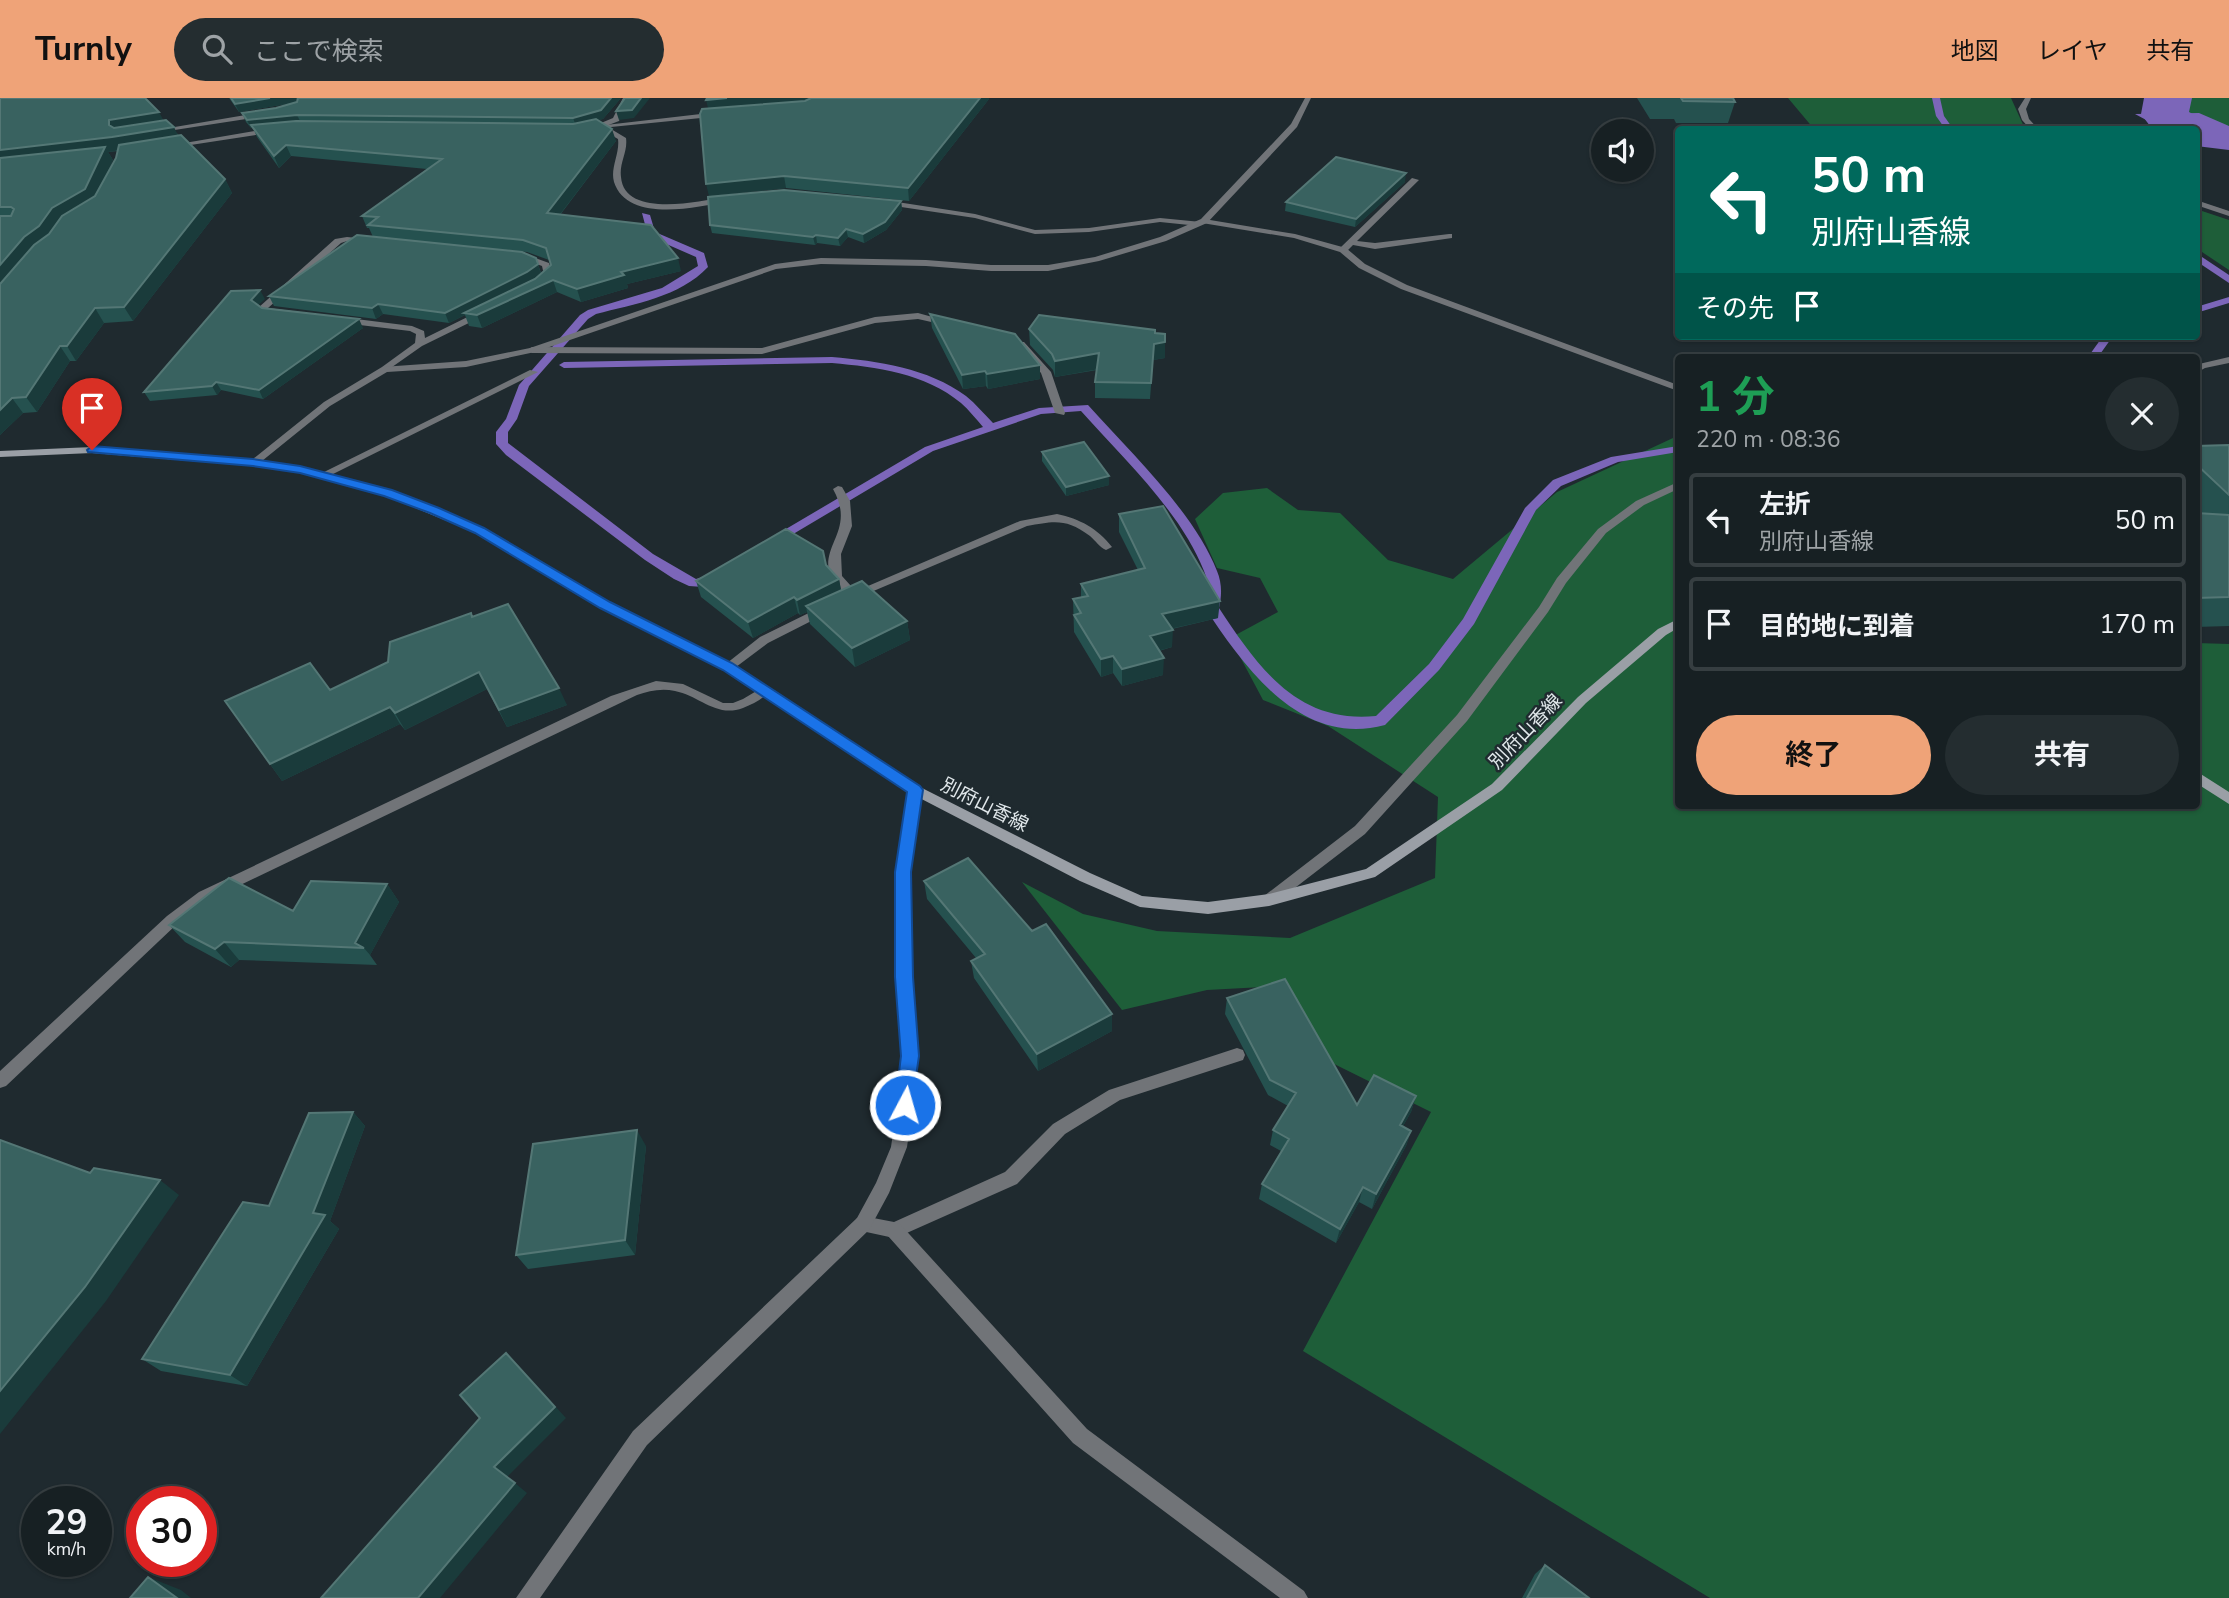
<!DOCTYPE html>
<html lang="ja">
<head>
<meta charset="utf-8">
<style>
  :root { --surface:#172023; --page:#242d30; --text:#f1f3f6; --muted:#9ea3a6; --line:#363e41; --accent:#efa378 }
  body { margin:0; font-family:"Nunito Sans","Noto Sans JP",sans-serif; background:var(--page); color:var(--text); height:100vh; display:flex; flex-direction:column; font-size:26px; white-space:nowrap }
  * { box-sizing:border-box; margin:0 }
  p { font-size:23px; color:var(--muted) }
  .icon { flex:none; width:38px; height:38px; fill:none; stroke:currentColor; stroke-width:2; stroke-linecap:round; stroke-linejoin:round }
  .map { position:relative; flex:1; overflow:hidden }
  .drawer { position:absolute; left:1675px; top:256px; width:525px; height:455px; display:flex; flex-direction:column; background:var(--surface); border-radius:7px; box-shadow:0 2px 5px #0004,0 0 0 2px var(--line) }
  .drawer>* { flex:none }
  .banner { position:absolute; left:1675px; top:28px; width:525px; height:214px; border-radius:7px; box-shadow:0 2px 5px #0004,0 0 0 2px var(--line); background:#00695c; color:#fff; overflow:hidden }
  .controls { position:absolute; left:1591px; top:21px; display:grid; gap:14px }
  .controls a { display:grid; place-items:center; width:63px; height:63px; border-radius:50%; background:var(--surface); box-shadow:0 2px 5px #0004,0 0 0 2px var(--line); font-size:35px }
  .speed { position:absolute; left:21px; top:1388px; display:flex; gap:14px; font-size:35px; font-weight:700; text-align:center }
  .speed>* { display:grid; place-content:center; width:91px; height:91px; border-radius:50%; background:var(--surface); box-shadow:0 2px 5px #0004,0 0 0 2px var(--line); line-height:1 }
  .speed small { font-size:18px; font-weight:400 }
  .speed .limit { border:10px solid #d22; background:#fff; color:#111 }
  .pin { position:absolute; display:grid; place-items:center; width:60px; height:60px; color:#fff; margin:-72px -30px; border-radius:50% 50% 50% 0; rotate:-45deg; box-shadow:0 0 7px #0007 }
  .pin .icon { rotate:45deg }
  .me { position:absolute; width:77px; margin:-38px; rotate:6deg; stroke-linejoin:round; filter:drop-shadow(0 0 5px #0008) }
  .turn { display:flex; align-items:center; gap:24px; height:147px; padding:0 21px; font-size:32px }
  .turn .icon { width:91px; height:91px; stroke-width:2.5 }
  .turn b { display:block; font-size:49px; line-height:60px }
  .then { display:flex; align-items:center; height:66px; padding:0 21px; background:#0003; gap:14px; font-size:26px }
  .round { display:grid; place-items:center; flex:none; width:74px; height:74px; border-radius:37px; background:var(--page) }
  .headline { display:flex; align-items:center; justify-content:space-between; height:119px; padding:0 21px }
  h1 { font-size:42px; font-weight:700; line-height:52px; color:#1e9e55 }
  .cta { display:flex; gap:14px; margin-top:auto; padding:14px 21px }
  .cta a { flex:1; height:80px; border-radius:42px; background:var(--accent); color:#111; font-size:28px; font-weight:700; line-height:80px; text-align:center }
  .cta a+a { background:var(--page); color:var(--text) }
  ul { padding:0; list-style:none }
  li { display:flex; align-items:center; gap:21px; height:94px; margin:0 14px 10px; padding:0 7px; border:4px solid var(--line); border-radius:7px }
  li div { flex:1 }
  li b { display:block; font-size:26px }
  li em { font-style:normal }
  header { display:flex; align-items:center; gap:42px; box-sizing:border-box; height:98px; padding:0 35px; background:var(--accent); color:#111 }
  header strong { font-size:33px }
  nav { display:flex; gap:38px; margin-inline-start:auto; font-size:24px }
  .search { width:490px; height:63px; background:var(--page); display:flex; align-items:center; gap:18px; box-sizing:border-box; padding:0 24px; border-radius:38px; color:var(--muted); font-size:26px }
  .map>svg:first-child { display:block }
</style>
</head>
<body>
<header>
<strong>Turnly</strong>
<div class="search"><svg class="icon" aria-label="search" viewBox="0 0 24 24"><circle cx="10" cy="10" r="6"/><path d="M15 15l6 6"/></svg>ここで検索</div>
<nav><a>地図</a><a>レイヤ</a><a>共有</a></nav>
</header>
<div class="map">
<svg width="2229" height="1500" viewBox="0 0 2229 1500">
  <rect width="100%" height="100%" fill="#1f2a2f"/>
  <path fill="#1e5e39" d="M1788,0H2011L2025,31H1814Z
    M2146,0H2229V38Z
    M2196,111L2229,122V172L2196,150Z
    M1678,329V707H2196V545L2229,546V1500H1710L1303,1253L1431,1014L1318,958L1284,888L1207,892L1122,912L1022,784L1083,816L1157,833L1290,840L1435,780L1438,699L1328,628L1263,602L1230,540L1278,514L1260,480L1217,470L1195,421L1223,395L1267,390L1298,412L1340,415L1388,462L1453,481L1557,394L1673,340Z"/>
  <path fill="#7c66b9" d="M2199,15L2229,28V52L2196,48V32L2163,31L2135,16Z"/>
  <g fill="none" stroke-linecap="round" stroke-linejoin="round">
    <path fill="#7c66b9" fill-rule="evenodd" d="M1932,0H1940L1944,18L1954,32H1946L1936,18Z
      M642,115L650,117L655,134L704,155L708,169C680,199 634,206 596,216L588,221L529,288L517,321L508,334V345L653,456L696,481L715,475L721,479L703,489L689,488L674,481L645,462L506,357L496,346V334L506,321L519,287L580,217L588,212L662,190L698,168L696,159L648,138Z
      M2196,155L2229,177V185L2196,163Z
      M2229,199V205L2196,215V209Z
      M2103,238H2113L2098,259H2088Z
      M832,259C878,263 928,270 966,298C976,306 984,316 993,325L1039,310L1088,307C1130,354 1194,414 1217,473C1222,485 1222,497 1219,510C1258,569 1297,626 1376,618L1429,566L1463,521L1525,410L1553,382L1611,359L1678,348V354L1618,364L1561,388L1536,412L1474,526L1439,572L1385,627C1301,650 1245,570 1205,510C1208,497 1209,485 1204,473C1181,414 1122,359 1081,313L1041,316L933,353L773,448L769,447V441L925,349L983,329C976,321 969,312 961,305C925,275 876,269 832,265L564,270L559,267L564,264Z"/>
    <path fill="#7c66b9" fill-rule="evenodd" d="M2144,0H2192L2189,14L2204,22L2212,32L2204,42L2196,44V32H2153L2141,16Z"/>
    <path fill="#717478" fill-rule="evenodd" d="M718,14L721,18L601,30L597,28Z
      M1412,80L1419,82L1357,143L1375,145L1449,136H1452V140L1375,151L1353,147L1346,154H1340V150Z
      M530,272L538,274L327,379H319L318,377Z
      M838,388L842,389L850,403L852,428L841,456L842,478L859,497L853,501L849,500C843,494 833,486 830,478C820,446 856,432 833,391Z
      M1237,950L1243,952L1245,957L1243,962L1120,1002L1065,1036L1017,1086L900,1138L894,1140L857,1132L854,1126L857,1120L863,1118L894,1124L1005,1074L1053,1026L1109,992Z"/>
    <path fill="#717478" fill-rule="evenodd" d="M623,0H629L619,23L606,28L626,40C628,54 619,65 621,79C624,120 698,104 724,99L728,101L727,103C696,110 627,125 614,84C610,70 620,55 618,41L599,30L593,32L589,30L613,20Z
      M2025,0H2031L2026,11L2029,21L2039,32H2031L2022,22L2018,11Z
      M263,14L266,18L155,35L151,33Z
      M272,30L276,32L275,34L171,50L167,48Z
      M884,102L975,116L1035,132L1089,130L1160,120L1201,124L1204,121L1295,136L1346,150L1365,166L1407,187L1678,287V293L1401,191L1359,170L1340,154L1294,140L1202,125L1199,128L1160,124L1089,134L1035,136L975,120L881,106L880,104Z
      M2196,102L2229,113V118L2196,107Z
      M347,139L527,157L549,165L553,178L538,191L422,248L385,274L382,273V269L415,245L416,236L410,233L267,216L258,210L335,141ZM347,143L526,162L542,168L544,177L532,187L425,240L424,233L412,228L268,210L341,145Z
      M918,215L954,225L949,228L918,221L875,225L762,256L532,255L527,252L532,249L762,250L875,219Z
      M1018,244H1024L1051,274L1065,315L1064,317L1055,315L1041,275L1018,248Z
      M2229,259V265L2205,270L2196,275V268L2199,266Z
      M1678,384V391L1644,407L1606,435L1566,485L1548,514L1467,623L1365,736L1274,806H1264L1262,802L1264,798L1355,728L1457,617L1539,509L1557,480L1598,431L1636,403Z
      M1057,416C1080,421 1097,430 1112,449L1106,452C1099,449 1096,443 1090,438C1066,420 1054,423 1027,428L857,500H849L847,497L1020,423Z
      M825,507L829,508V514L768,545L732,572L728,573L722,569L760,539Z
      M656,583L683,586L723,605H733L743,601L765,588L771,592C764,600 754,606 743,610C716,620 700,598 675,593C661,590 649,593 637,597L209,802L177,826L6,988L0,990V973L167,818L199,794L611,598Z
      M915,687L922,692L910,774L912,879L918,958L913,1007L907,1049L889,1095L869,1132L647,1347L540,1500H516L633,1333L857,1120L876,1085L891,1049L897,1007L902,958L896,879V774L908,692Z
      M894,1124L900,1126L1087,1331L1304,1493L1308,1500H1280L1073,1345L888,1138L885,1132L888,1126Z"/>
    <path fill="#717478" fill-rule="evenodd" d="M1305,0H1311L1297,29L1207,125L1166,143L1099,163L1048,173H991L926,168L821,166L776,171L535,254L466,269L387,274L330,308L257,367L253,368L248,365L324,304L382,269L466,263L530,250L775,166L821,160L926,162L991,167H1048L1095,159L1160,139L1201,121L1291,26Z"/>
    <path fill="#9a9fa6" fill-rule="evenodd" d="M92,349L253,362L300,369L392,393L484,431L609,504L732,566L920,689L1090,775L1142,798L1208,804L1269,796L1366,771L1492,686L1578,599L1658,531L1678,521V530L1666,537L1586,605L1502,692L1375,779L1269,808L1208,816L1140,809L1080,783L910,695L724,572L601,510L476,435L384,397L300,375L253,368L92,355L0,359V353Z
      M2196,673L2229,694V706L2196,685Z"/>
  </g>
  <path fill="#25514f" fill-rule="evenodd" d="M0,0L163,22L225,81L232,95L133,223L104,225L76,263H70L37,314L23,315L0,337ZM118,53L116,60L102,86L113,62L108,54Z
    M229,0H621L603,21L598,22L616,43L560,117L681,173L627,186L628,190L581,204L557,194L482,230L469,228L465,217L449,225L383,216L376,221L274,208L269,198L373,139L369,130H367L362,118L427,71L291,58L279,70L257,39L253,30H251L246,24L242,15L276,10L292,5L239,14ZM419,144L527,154L549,162L551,167L541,175L536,160Z
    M1637,0H1733L1735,4L1728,25H1676L1674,21H1650Z
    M989,1L909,103L786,90L709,98Z
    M1405,84L1355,129L1285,113L1286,104Z
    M901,103L902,112L886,132L864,145L848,139L840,148L817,145L815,147L712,135L710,127Z
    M265,201L258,207L262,210L363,230L263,301L221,292L217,297L150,303L144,294Z
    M930,216L1040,267V281L988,291L986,288L963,291L932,230Z
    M1029,231L1155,235L1165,260L1153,262L1150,301L1095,300V284L1097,272L1055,279L1053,272L1030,247Z
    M2229,347V528L2196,529V348Z
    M1042,354L1109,387L1066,398L1042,363Z
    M1119,416L1218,520L1172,531V549L1159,553L1163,577L1122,588L1113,575L1101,579L1074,534L1073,501L1081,499V486L1138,472L1119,434Z
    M826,467L839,481L841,493L907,523L910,542L855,569L810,526L807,514L800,517L798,515L753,540L701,499L696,483Z
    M472,519L567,607L507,629L487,591L405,632L400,626L282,683L225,603L330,592L388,564Z
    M924,783L1112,933L1038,973L974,880L971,863L976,860L927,801Z
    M387,786L399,804L370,857L377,867L239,862L231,869L185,844L169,827L293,813Z
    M1227,900L1357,1007L1416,998L1411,1014L1403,1028L1411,1033L1406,1048L1372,1111L1359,1104L1336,1145L1259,1101L1262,1086L1281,1053L1270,1047L1273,1032L1288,1008L1268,997L1225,916Z
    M353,1014L365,1028L330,1123L339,1131L247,1288L161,1273L142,1261L269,1108Z
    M646,1048L635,1157L528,1171L516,1157Z
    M1545,1467L1589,1500H1522L1535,1476Z"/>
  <path fill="#1a3b3b" d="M270,0H296L298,4L239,14L235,6Z
    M611,0H621L603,21L576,28L573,20Z
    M641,0H650L634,20L619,22L616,13Z
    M727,0H818V1L709,14L706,2Z
    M980,0H989V1L909,103L908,90Z
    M159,14L166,27L174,29L180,42L108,54L113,62L93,105L0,192V167L24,139L0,66V52L109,22Z
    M297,17L301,25L251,27L253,30H251L247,22Z
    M612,31L616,43L551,128L547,115Z
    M286,47L291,58L279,70L274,58Z
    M1406,75L1405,84L1355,129L1356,121Z
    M784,78L786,90L709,98L706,86Z
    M225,81L232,95L133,223L124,209Z
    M901,103L902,112L886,132L864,145L863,136Z
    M846,131L848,139L840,148L838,140Z
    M816,137L817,145L815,147L813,139Z
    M536,160L541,176L531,185L464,215L465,217L449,225L445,215Z
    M678,160L681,173L627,186L628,190L581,204L577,191L621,174Z
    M553,182L557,194L482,230L477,217Z
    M260,192L265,201L255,210L251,202Z
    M378,206L383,216L376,221L372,210Z
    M95,210L104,225L76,263L67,248Z
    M359,221L363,230L263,301L259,292Z
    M1165,244V260L1153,262L1150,301L1154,246Z
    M60,248L70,263L37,314L26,299Z
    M1099,255V271L1055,279V263Z
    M1040,267V281L988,291L987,276Z
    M985,273L986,288L963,291L962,277Z
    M216,284L221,292L217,297L212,288Z
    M12,300L23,315L0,337V312Z
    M1109,378V387L1066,398V389Z
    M839,481L842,497L806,508L807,514L800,517L797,502Z
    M794,499L798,515L753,540L748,524Z
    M1220,503L1218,520L1161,533L1162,516Z
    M907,523L910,542L855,569L852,550Z
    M1173,532L1172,549L1150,555V538Z
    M1113,558V575L1101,579V561Z
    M1164,560L1163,577L1122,588V571Z
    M479,574L487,591L405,632L395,615Z
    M559,590L567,607L507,629L499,612Z
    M390,609L400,626L282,683L270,666Z
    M387,786L399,804L370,857L364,850L355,845Z
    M224,844L239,862L231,869L215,851Z
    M1112,916V933L1038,973L1037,956Z
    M1416,998L1411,1014L1395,1042L1400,1027Z
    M353,1014L365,1028L330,1123L339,1131L247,1288L230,1277L313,1115Z
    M637,1032L646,1048L635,1157L625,1142Z
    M1411,1033L1406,1048L1372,1111L1376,1096Z
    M160,1082L179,1097L106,1203L0,1336V1293Z
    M1363,1089L1359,1104L1336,1145L1340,1131Z
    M517,1267L566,1320L507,1379L494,1369Z
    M515,1385L527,1395L440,1500H418Z
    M148,1479L181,1492L191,1500H177Z"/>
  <path fill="#396260" stroke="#547775" stroke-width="2" d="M0,0H145L159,14L109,22V27L114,30L166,22L174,29L112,39L0,52Z
    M231,0H270L235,6Z
    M298,0H611L601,12L573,20L297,17L247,22L242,15L276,10L297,4Z
    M625,0H641L632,12L616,13Z
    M707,0H727L706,2Z
    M811,0H980L908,90L784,78L706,86L700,16L702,11L805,3Z
    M1681,0H1733L1735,4L1683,3Z
    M596,21L612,31L547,115L651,127L678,160L621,174L624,177L577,191L553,182L477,217L464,215L535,181L551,167L546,150L523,142L368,127L378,119L362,118L442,61L286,47L274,58L251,27L296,23L573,26Z
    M181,37L225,81L124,209L95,210L67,248H60L26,299L12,300L0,312V186L34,147L49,136L62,118L95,98L116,60L119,47Z
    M105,49L85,91L52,110L39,128L24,139L0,167V118H11L14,111L11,109H0V60Z
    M1336,59L1406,75L1356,121L1286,104Z
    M784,92L901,103L885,124L863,136L846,131L838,140L816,137L813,139L710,127L708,99Z
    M357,137L522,154L536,160L538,166L527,174L445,215L378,206L372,210L269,198Z
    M260,192L251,202L262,210L359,221L259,292L216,284L212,288L144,294L231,193Z
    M930,216L1015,236L1040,267L987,276L985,273L962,277Z
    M1039,217L1155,232V235L1165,236V244L1154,246L1151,285L1095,284L1099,255L1055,263L1052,256L1029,231Z
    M1084,344L1109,378L1066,389L1042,354Z
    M2229,347V397L2196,366V348Z
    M1163,408L1220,503L1162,516L1173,532L1150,538L1164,560L1122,571L1113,558L1101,561L1074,517L1081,515L1073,501L1088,498L1081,486L1145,470L1119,416Z
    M2196,415L2229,417V499L2196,500Z
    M786,431L823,453L826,467L839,481L797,502L794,499L748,524L696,483Z
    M862,483L907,523L852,550L806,508Z
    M508,506L559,590L499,612L479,574L395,615L390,609L270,666L225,603L310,565L330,592L388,564L390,544L471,515L472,519Z
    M968,760L1032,833L1046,826L1112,916L1037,956L971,863L985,856L924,783Z
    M229,780L293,813L311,783L387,786L355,845L364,850L224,844L215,851L169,827Z
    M1285,881L1357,1007L1374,977L1416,998L1400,1027L1411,1033L1376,1096L1363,1089L1340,1131L1262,1086L1289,1041L1273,1032L1296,995L1270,982L1227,900Z
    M353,1014L313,1115L325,1117L230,1277L142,1261L243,1104L269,1108L309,1015Z
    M637,1032L625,1142L516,1157L533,1046Z
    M0,1042L90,1075L94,1070L160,1082L85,1189L0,1293Z
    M506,1255L555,1309L494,1369L515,1385L418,1500H321L480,1320L460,1297Z
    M1545,1467L1589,1500H1527Z
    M148,1479L177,1500H130Z"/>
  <path fill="#1a73e8" stroke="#114b97" stroke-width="2" d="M92,348L253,361L300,368L392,392L439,410L484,430L610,504L732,565L920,688L923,692L911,774L913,879L919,958L911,1013L905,1016L898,1013L895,1007L901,958L895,879V774L907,694L723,572L600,510L475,435L430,415L384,398L300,375L253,368L88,354L87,352Z"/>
  <g text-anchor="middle" stroke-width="5" stroke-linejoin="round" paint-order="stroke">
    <g font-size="19" fill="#e1e8eb" stroke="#1f2a2f">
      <text transform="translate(1525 633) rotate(-46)" y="7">別府山香線</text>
      <text transform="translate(985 706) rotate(27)" y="7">別府山香線</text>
    </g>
  </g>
</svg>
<div class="controls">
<a><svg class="icon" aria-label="sound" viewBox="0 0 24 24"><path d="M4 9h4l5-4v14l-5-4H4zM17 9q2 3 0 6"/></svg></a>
</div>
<div class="speed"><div>29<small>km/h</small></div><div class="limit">30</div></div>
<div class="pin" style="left:92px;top:352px;background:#d93025"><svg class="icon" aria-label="arrive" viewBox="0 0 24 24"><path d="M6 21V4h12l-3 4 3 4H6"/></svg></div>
<svg class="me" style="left:905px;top:1007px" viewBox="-20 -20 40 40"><circle r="17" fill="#1a73e8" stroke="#fff" stroke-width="3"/><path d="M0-11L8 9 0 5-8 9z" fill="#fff"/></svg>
<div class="banner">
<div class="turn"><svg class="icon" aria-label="left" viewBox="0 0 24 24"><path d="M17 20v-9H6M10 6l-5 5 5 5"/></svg><div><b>50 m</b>別府山香線</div></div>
<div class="then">その先<svg class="icon" aria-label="arrive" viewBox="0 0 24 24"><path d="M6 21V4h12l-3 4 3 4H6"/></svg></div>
</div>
<section class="drawer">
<div class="headline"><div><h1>1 分</h1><p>220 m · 08:36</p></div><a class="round"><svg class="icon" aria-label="close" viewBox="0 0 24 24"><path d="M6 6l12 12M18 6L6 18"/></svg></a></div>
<ul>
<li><svg class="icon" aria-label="left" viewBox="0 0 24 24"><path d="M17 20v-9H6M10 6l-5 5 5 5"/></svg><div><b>左折</b><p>別府山香線</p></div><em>50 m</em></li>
<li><svg class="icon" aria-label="arrive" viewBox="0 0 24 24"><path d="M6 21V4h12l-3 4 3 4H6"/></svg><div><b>目的地に到着</b></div><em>170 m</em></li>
</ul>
<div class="cta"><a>終了</a><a>共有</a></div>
</section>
</div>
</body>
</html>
